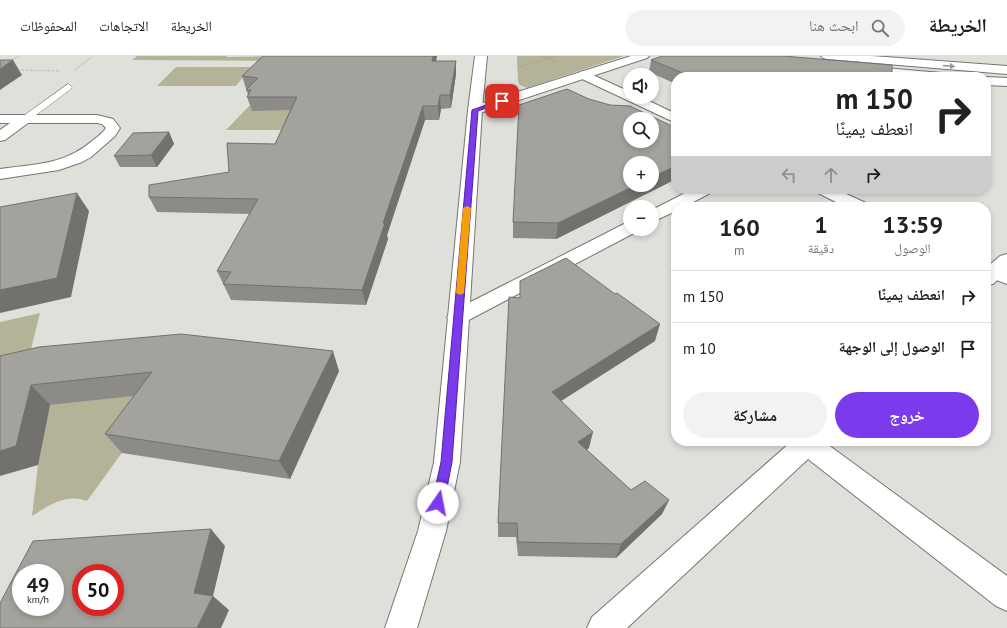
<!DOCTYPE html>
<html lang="ar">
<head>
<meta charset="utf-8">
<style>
  :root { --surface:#fff; --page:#f2f2f2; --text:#202124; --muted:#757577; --line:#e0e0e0; --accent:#7c3aed }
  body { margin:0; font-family:"PT Sans","Noto Naskh Arabic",sans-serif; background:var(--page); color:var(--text); direction:rtl; height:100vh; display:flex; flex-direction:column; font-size:15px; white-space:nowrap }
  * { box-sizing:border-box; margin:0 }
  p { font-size:13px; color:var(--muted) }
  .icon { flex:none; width:22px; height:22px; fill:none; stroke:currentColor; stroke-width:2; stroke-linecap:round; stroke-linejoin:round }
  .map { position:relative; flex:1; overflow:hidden; direction:ltr }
  .panel { position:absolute; left:671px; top:146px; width:320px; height:244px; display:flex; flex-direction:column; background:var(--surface); border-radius:16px; box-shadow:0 2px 6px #0003; direction:rtl }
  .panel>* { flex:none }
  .hud { position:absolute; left:671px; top:16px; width:320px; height:122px; border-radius:16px; box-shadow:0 2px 6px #0003; direction:rtl; background:#fff; color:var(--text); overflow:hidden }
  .buttons { position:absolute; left:623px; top:12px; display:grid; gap:8px }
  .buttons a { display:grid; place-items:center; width:36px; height:36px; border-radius:50%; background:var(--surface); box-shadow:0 2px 6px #0003; font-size:20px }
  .speed { position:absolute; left:12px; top:508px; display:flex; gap:8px; font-size:20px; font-weight:700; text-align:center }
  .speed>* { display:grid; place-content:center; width:52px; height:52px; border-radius:50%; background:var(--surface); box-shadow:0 2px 6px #0003; line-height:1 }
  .speed small { font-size:10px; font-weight:400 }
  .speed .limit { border:6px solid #d22; background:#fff; color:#111 }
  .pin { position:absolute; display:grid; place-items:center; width:34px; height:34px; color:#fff; margin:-17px; border-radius:8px; box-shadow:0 2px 6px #0006 }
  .me { position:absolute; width:44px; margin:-22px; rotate:12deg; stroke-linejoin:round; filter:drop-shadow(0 0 3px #0008) }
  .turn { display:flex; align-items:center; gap:14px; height:84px; padding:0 12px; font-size:18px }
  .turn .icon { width:52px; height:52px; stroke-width:2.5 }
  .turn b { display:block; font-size:28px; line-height:34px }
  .lanes { display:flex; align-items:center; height:38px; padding:0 12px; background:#0003; justify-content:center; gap:20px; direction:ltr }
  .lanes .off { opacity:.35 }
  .eta { display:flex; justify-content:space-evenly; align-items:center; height:68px; text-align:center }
  .eta b { font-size:24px; font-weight:700; line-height:28px }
  .action { display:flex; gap:8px; margin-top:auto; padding:8px 12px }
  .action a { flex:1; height:46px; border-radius:24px; background:var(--accent); color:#fff; font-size:16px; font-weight:700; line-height:46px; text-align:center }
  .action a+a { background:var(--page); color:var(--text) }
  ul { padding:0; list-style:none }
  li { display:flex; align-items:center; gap:12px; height:52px; padding:0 12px; border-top:1px solid var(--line) }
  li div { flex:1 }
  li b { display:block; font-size:15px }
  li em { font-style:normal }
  header { display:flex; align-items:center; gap:24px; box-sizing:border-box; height:56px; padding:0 20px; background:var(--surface); border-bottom:1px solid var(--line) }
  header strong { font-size:19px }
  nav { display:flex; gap:22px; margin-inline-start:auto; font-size:14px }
  .search { width:280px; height:36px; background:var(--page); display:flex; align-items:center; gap:10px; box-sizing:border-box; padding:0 14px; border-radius:22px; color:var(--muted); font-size:15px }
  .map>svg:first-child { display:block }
</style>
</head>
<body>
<header>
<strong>الخريطة</strong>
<div class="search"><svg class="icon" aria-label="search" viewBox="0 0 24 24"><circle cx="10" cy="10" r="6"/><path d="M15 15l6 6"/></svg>ابحث هنا</div>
<nav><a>الخريطة</a><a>الاتجاهات</a><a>المحفوظات</a></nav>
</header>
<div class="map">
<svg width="1007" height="572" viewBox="0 0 1007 572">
  <rect width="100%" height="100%" fill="#e0e0da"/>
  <path fill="#b4b397" d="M137,0H227V1L275,0L290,5L132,4Z
    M517,0H624L527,32L520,29L518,26Z
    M176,11H251L236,30H157Z
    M251,48L304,54L296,74H226Z
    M40,257L27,309L0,316V266Z
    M166,336L87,445C66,437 49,449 32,460L38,409L50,349Z"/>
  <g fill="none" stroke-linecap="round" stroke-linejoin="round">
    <g stroke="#767671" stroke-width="1">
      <path id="service" d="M68,28L72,31L71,33L28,65H22L20,63L22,61Z"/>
    </g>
    <g stroke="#767671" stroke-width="2">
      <path id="pedestrian" d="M584,15L630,36V41H641L676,58V67L580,22L578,19L580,16Z
        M814,133H835L866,147L869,151H846L816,136Z
        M986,206L1007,214V228L986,220Z"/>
    </g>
    <g stroke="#767671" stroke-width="2">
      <path id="minor" d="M631,0H649L647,2L480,57H470L468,54L470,51Z
        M861,10L942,17L946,18L948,21H900L857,17L855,14L857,11Z
        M986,21L1007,22V30L986,29Z
        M0,59H97L113,63L120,72L115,80L91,101L82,106L59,114L0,123V113C35,108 64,109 92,85C97,81 103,77 106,72L102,68L97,67H28L5,84L0,85V74L10,67H0Z
        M693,133H714L712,136L684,151H676V155L652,166V154Z
        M630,167V173H638L636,176L465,266L458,268L451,266L447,261L451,256L624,168Z
        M1007,198V215L993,228L986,229V212L1000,200Z
        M792,385H823L1007,520V555L996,550L808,403L627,572H587L592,561Z"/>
    </g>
    <g stroke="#767671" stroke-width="2">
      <path id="secondary" d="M475,0H487L482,54L460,406L446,475L417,572H385L418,475L434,406L468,54Z
        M821,0H872L1007,10V18L827,3L823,2Z"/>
    </g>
    <path stroke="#8c8c88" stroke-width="1.5" stroke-dasharray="0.5 2" stroke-linecap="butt" d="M543,0L556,6
      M11,5L19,0
      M518,11L557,0
      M16,14L59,15
      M75,14L93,0"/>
    <use href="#service" fill="#fff" fill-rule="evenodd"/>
    <use href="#pedestrian" fill="#fff" fill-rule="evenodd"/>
    <use href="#minor" fill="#fff" fill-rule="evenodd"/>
    <use href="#secondary" fill="#fff" fill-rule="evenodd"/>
  </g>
  <path fill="#8c8b87" d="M263,0H437L436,5H456V18L451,52L441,53L439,64H425L387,179L388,183L366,249L231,244L217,215L250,158L157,156L149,141L229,116L275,88L290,54L252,55L247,41L248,39L242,20Z
    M651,4L892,16L890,21H676V28L649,16Z
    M589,43L676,72V123L556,183L513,182V166Z
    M169,76L174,88L157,111H120L114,100Z
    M520,225L655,285L561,345L589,392L587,394L631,434L669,444L662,458L616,502L518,500L516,481H498V467L520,242Z
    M0,300L339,315L290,423L122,397L105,378L134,340L50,349L38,409Z"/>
  <path fill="#72716e" d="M433,0H437L433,18L432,5Z
    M13,4L22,19L0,34V13Z
    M456,5V18L451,52L450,39Z
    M892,16L890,21H882Z
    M440,39L441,53L439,64L438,50Z
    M423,50L425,64L387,179L388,183L366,249L362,234L383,167Z
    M169,76L174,88L157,111L151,99Z
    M676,110V123L556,183L558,167L636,129H652V121Z
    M77,137L89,155L71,241L0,257V234Z
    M660,268L655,285L550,352L552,336Z
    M333,295L339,315L290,423L279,405Z
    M31,329L50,349L38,409L0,420V395Z
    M593,376L589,392L575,402L578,386Z
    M669,444L662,458L616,502L621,488Z
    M211,473L225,490L213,540L229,554L221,572H197L194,537Z"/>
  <path fill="#a3a29d" stroke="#72716e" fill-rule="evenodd" d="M263,0H433L432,5H456L450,39H440L438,50H423L383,167H385L362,234L223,228L231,216L217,215L258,143L149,141V129L229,116L227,87L275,88L297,41H247L251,34H246L258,22L242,20Z
    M662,0H783L892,9V16L882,21H693L651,4Z
    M0,4H13L0,13Z
    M567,33L589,43L610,49L630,50L676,72V110L652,121V107H630V129H636L558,167L513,166L519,49ZM630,63H652V85H630Z
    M169,76L151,99L114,100L133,77Z
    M77,137L57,222L0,234V151Z
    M566,202L615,238L617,237L660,268L552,336L593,376L578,386L631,434L645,425L669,444L621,488L518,486L517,467H498L509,241L520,242V225Z
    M181,278L333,295L279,405L105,378L152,316L31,329L16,390L0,395V300L39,291Z
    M211,473L194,537L213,540L197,572H0V547L33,485ZM21,517H55V551H21ZM81,517H115V551H81Z"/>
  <defs><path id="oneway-solid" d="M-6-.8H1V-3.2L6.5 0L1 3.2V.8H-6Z"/></defs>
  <use fill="#999998" href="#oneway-solid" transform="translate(949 10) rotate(4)"/>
  <path fill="#7c3aed" stroke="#51269a" d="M500,44L505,45L478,55L452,406L444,447L442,451L438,452L434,451L432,447L441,406L472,54Z"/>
  <path fill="#f59e0b" d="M467,150L471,152L464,237L460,239L456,237L463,152Z"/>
</svg>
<div class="buttons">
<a><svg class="icon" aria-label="sound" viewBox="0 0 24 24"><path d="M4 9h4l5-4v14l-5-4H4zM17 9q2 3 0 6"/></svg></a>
<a><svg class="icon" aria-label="search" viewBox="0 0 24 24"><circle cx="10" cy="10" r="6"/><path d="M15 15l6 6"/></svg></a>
<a>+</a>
<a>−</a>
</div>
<div class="speed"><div>49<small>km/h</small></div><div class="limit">50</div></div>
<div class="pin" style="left:502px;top:45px;background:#d93025"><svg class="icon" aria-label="arrive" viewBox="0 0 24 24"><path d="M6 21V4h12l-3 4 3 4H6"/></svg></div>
<svg class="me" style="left:438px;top:447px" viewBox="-20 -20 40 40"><circle r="19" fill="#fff"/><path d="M0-13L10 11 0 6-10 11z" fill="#7c3aed"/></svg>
<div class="hud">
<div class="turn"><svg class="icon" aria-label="right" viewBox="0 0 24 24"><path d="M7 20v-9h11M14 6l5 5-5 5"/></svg><div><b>150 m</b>انعطف يمينًا</div></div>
<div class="lanes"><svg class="icon off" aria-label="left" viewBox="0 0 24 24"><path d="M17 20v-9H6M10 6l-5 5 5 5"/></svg><svg class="icon off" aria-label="ahead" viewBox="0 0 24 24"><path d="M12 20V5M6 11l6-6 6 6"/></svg><svg class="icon" aria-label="right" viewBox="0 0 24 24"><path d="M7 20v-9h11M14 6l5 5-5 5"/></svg></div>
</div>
<section class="panel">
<div class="eta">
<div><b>13:59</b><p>الوصول</p></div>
<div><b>1</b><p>دقيقة</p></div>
<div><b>160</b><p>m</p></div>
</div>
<ul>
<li><svg class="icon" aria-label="right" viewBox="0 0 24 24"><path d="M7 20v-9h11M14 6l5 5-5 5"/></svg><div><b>انعطف يمينًا</b></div><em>150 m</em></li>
<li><svg class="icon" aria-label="arrive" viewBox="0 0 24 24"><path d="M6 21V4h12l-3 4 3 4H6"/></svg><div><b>الوصول إلى الوجهة</b></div><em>10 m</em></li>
</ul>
<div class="action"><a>خروج</a><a>مشاركة</a></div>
</section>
</div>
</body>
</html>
